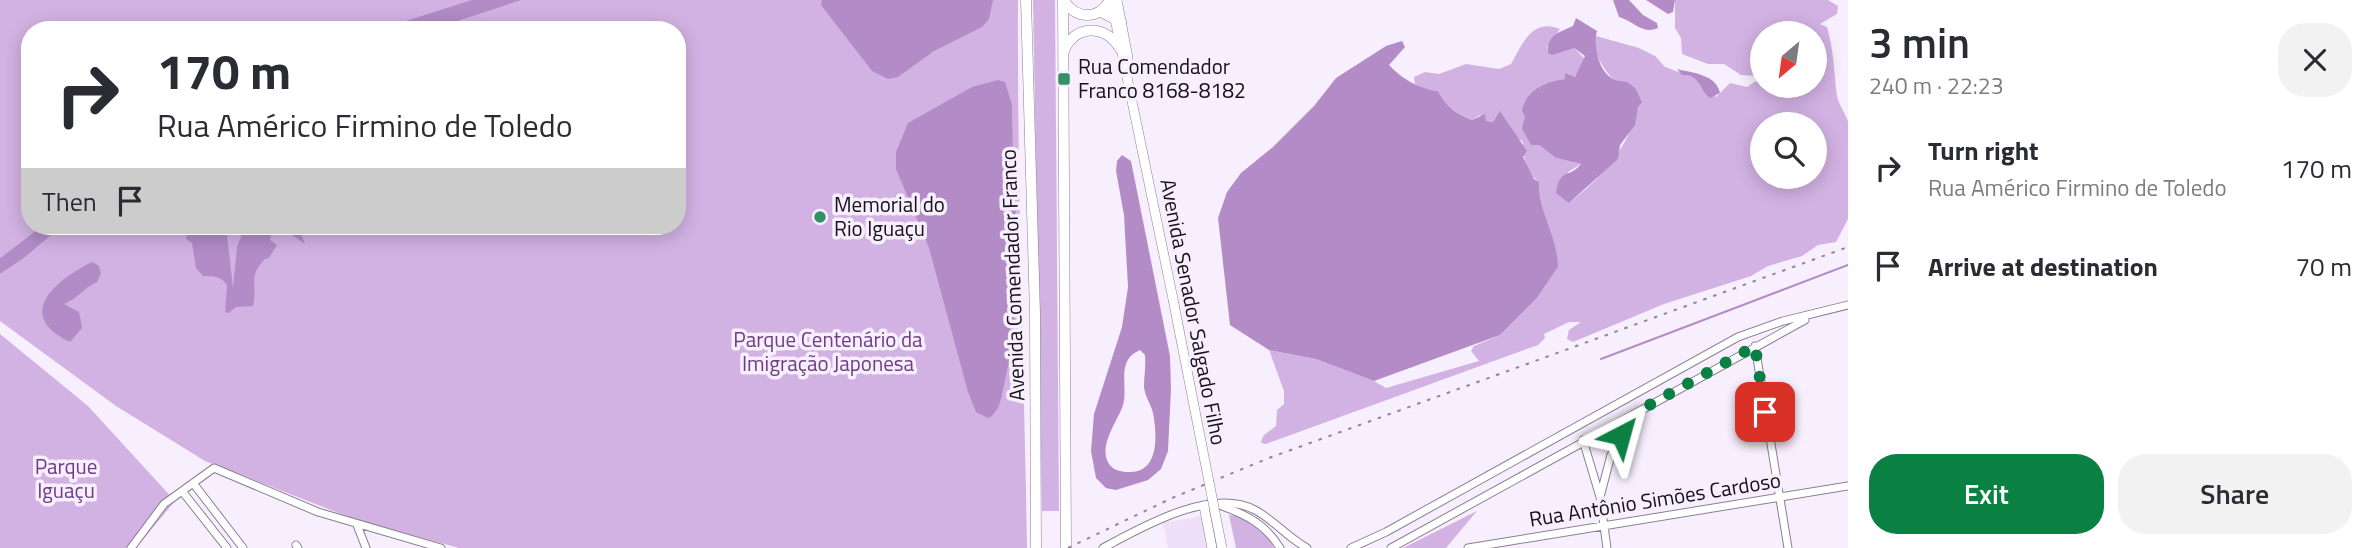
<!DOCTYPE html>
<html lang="en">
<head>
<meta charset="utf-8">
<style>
  :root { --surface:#fff; --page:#f2f2f3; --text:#2b2b33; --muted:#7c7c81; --accent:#0b8043 }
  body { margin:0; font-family:"Titillium Web",sans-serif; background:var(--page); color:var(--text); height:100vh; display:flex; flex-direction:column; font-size:26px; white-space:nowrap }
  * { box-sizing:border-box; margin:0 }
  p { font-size:23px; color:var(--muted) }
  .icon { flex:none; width:38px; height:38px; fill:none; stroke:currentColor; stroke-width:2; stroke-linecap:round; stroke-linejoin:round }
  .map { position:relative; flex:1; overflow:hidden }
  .details { display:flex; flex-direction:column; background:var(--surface); width:525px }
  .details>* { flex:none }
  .banner { position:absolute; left:21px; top:21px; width:665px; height:214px; border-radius:28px; box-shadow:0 4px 18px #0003; background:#fff; color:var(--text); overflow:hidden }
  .needle { width:46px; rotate:209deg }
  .fabs { position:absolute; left:1750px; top:21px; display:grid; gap:14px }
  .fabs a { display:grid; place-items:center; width:77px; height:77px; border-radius:50%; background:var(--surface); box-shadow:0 4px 18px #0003; font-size:35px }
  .pin { position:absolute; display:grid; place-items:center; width:60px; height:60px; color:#fff; margin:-30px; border-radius:14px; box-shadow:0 4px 10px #0006 }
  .me { position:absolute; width:77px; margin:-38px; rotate:39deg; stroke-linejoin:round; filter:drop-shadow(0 0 5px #0008) }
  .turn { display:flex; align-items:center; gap:24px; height:147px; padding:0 21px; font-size:32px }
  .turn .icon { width:91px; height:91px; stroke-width:2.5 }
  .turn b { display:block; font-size:49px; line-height:60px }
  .then { display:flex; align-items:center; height:66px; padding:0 21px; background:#0003; gap:14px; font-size:26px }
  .round { display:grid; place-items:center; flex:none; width:74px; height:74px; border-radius:28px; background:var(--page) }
  .overview { display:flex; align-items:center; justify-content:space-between; height:119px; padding:0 21px }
  h1 { font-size:42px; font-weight:600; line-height:52px }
  .primary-button { display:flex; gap:14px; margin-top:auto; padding:14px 21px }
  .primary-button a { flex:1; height:80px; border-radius:28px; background:var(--accent); color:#fff; font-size:28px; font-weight:600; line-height:80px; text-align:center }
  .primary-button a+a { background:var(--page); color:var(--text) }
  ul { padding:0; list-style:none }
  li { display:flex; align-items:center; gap:21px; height:98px; padding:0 21px }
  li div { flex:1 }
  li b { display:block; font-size:26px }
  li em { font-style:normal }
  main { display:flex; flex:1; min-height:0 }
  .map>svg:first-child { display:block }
</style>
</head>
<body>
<main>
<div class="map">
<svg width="1848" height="548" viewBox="0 0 1848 548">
  <rect width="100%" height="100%" fill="#f8effe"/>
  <path fill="#efdff9" d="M1201,516L1207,548H1168L1163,523Z"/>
  <path fill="#d2b2e3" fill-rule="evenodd" d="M0,0H471L377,30H30V226H42L0,258Z
    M522,0H1018C1017,182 1024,365 1027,548H459L354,519L205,461L116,406L0,321V274L23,259L62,226H677V30H431Z
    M1033,0H1055L1059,511H1042Z
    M1675,0H1828L1838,6L1837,14L1820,24L1827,27C1834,50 1834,73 1837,96C1838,103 1845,113 1848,121V219L1836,242L1818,245L1802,256L1768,266L1751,276L1664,304L1573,342L1567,339L1569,330L1581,322H1569L1544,334L1545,338L1538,345L1266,444L1261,443L1263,436L1276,426L1277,410L1284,404V391L1269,350L1316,359L1374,381L1386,388L1479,361L1471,351L1474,346L1500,335L1537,298L1558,267C1555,237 1538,211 1539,182C1526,173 1523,156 1523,142C1510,133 1510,122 1500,112L1493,122L1486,121L1480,115L1472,120C1457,114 1445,105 1438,91L1424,89L1415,84L1414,77L1425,72L1439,74L1466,64L1499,69L1511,64C1523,43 1532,18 1560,29L1547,47L1548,53L1574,48L1585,59L1575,77L1565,74V79C1532,84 1527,93 1524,125L1539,145L1556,158L1581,164L1568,172L1569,203C1602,178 1629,147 1638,107C1625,91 1586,58 1596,36L1639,48L1655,56L1665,67L1695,78L1716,97L1730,83L1747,87L1759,79L1755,76L1741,75L1724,64H1708L1682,54L1681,38L1675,28ZM1762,33H1815V86H1762ZM1762,124H1815V177H1762Z
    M0,334L88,406L175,501L136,548H0Z
    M1477,511L1446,548H1403Z
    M1229,515C1249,515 1266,532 1274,548H1236Z"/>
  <path fill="#b38cc7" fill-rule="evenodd" d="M471,0H522L431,30H377Z
    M822,0H993L989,19L982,27L934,51L898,77L888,79L872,71L821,5Z
    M1613,0H1629L1643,15L1657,23L1658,28C1642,35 1634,21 1619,17Z
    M1646,0H1675L1673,12L1668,14Z
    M1576,18L1597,31C1593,45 1598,73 1615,80C1621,82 1625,80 1630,84C1638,89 1638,95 1642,102L1638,107L1635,125L1620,145L1618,159L1569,203L1556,193C1560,167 1569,179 1581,164L1556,158L1539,145H1531L1522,129L1525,116L1522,111C1526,91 1544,81 1565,79V73L1575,77L1585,56L1574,48L1552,55L1548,53C1546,35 1560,32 1573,26Z
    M1402,41L1405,47L1389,65C1402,79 1419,89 1438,91C1445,105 1456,114 1472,120L1485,114L1486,121L1493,122L1500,111L1527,151L1523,157L1534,179L1539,182C1538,212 1558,237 1558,267L1537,298L1500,335L1374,381L1316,359L1269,350L1230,325L1218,218L1227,192L1241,173L1273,147L1314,106L1336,78L1386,46Z
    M1677,69C1692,73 1716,74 1720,93L1710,98C1698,88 1701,75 1682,75Z
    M998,80L1005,82L1012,105C1012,198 1027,289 1005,380C1002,393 1001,412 988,418L976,412L968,392L929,248L896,169V152L908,123L972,87Z
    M1122,155L1131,161L1170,356L1171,389L1168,451L1161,469L1148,480L1116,490L1106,488L1096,478L1091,451L1094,414L1122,327L1128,287L1124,215L1116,171L1117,161ZM1140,350L1145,355C1146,366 1144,377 1144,387C1145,397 1151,404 1153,413C1157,434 1160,474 1128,472C1121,472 1113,470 1109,464C1098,447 1116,423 1122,408C1130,389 1114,361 1140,350Z
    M42,226H62L23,259L0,274V258Z
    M189,226H226L233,288L237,247L245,226H298L305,244L283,229L271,235L270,240L277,245L269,258L265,259C247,278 258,284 253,306L236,307L229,313L225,312L227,285C221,276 214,276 203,276L196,268L192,243L186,239Z
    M92,262L99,266L101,274L97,282C85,287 77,299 64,304L79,312L82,328L70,342C14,315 54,281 92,262Z"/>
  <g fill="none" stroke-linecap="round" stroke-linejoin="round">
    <path stroke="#b38cc7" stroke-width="2" d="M1601,359L1848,265"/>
    <g stroke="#8b8091" stroke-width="9">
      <path id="minor" d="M1755,346L1788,548
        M1583,440L1600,497L1607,548
        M193,483L243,548
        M182,491L227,548
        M1600,497L1611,455L1637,413
        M1222,506C1247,515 1266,525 1280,548
        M357,525L366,548
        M296,545L298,548
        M131,548L164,504L214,468L318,512L441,548
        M1103,548C1142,527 1211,487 1255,510C1274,520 1287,537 1307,548
        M1351,548L1386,532L1738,337L1783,321L1848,305
        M1391,548L1805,320
        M1468,548L1848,486"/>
    </g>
    <g stroke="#8b8091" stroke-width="10">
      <path id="major" d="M1111,0L1173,299
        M1117,0L1128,58
        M1204,506L1212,548"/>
    </g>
    <g stroke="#8b8091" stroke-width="11">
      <path id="highway" d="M1026,0L1035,314L1036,548
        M1063,0L1066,548
        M1064,0C1075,20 1099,20 1110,0
        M1101,12L1121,22
        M1064,51C1074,24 1107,24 1120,49"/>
    </g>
    <use href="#minor" stroke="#fff" stroke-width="7"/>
    <use href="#major" stroke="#fff" stroke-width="9"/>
    <use href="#highway" stroke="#fff" stroke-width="10"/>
    <path stroke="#8e8892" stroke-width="2" stroke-dasharray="3.5 7" stroke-linecap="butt" d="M1068,548L1172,498L1269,458L1848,247"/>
    <g stroke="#8b8091" stroke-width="10" stroke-linecap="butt">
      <path id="major-bridge" d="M1173,299L1222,548"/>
    </g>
    <use href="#major-bridge" stroke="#fff" stroke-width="9"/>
  </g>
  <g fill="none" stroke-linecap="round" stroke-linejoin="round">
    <path stroke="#0b8043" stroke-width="12" stroke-dasharray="0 21.6" d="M1621,435L1637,412L1755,346L1765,412"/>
  </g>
  <g fill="#339067" stroke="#f8effe" stroke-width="2.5">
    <rect x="1057" y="72" width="14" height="14" rx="3.5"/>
    <circle cx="820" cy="217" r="7"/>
  </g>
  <g text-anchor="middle" stroke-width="7" stroke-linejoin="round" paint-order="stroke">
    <g font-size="21" fill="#161218" stroke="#f8effe" text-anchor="start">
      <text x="1078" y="74">Rua Comendador<tspan x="1078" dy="24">Franco 8168-8182</tspan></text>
      <text x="834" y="212">Memorial do<tspan x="834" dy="24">Rio Iguaçu</tspan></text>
    </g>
    <g font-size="21" fill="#161218" stroke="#f8effe">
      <text transform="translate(1013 275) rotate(-92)" y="7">Avenida Comendador Franco</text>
      <text transform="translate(1193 312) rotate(79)" y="7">Avenida Senador Salgado Filho</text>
      <text transform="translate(1655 500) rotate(-9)" y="7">Rua Antônio Simões Cardoso</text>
    </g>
    <g font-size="21" fill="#6e3d85" stroke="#f8effe">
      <text x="828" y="347">Parque Centenário da<tspan x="828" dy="24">Imigração Japonesa</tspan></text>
      <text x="66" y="474">Parque<tspan x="66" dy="24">Iguaçu</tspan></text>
    </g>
  </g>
</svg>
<div class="fabs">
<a><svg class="needle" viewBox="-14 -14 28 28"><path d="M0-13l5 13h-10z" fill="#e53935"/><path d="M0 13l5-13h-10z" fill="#7c7c81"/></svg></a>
<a><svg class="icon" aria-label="search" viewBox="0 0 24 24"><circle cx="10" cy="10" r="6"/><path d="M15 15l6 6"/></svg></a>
</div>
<div class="pin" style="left:1765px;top:412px;background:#d93025"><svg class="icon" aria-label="arrive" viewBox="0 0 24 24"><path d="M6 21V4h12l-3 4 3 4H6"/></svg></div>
<svg class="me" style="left:1621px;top:435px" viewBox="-20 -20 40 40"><path d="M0-17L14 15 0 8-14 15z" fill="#0b8043" stroke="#fff" stroke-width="4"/></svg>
<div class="banner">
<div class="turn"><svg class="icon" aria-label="right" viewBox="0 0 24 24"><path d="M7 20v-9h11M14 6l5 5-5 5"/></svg><div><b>170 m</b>Rua Américo Firmino de Toledo</div></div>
<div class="then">Then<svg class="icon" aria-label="arrive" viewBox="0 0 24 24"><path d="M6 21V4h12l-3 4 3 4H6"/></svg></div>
</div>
</div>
<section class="details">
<div class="overview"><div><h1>3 min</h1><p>240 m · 22:23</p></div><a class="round"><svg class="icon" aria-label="close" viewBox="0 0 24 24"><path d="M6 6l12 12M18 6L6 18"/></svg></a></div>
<ul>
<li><svg class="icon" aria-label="right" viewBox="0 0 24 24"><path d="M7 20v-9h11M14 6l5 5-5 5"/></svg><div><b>Turn right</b><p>Rua Américo Firmino de Toledo</p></div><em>170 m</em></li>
<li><svg class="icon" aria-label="arrive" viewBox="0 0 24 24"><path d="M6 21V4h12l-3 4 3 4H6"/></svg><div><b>Arrive at destination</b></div><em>70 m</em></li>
</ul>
<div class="primary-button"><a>Exit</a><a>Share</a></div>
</section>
</main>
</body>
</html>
